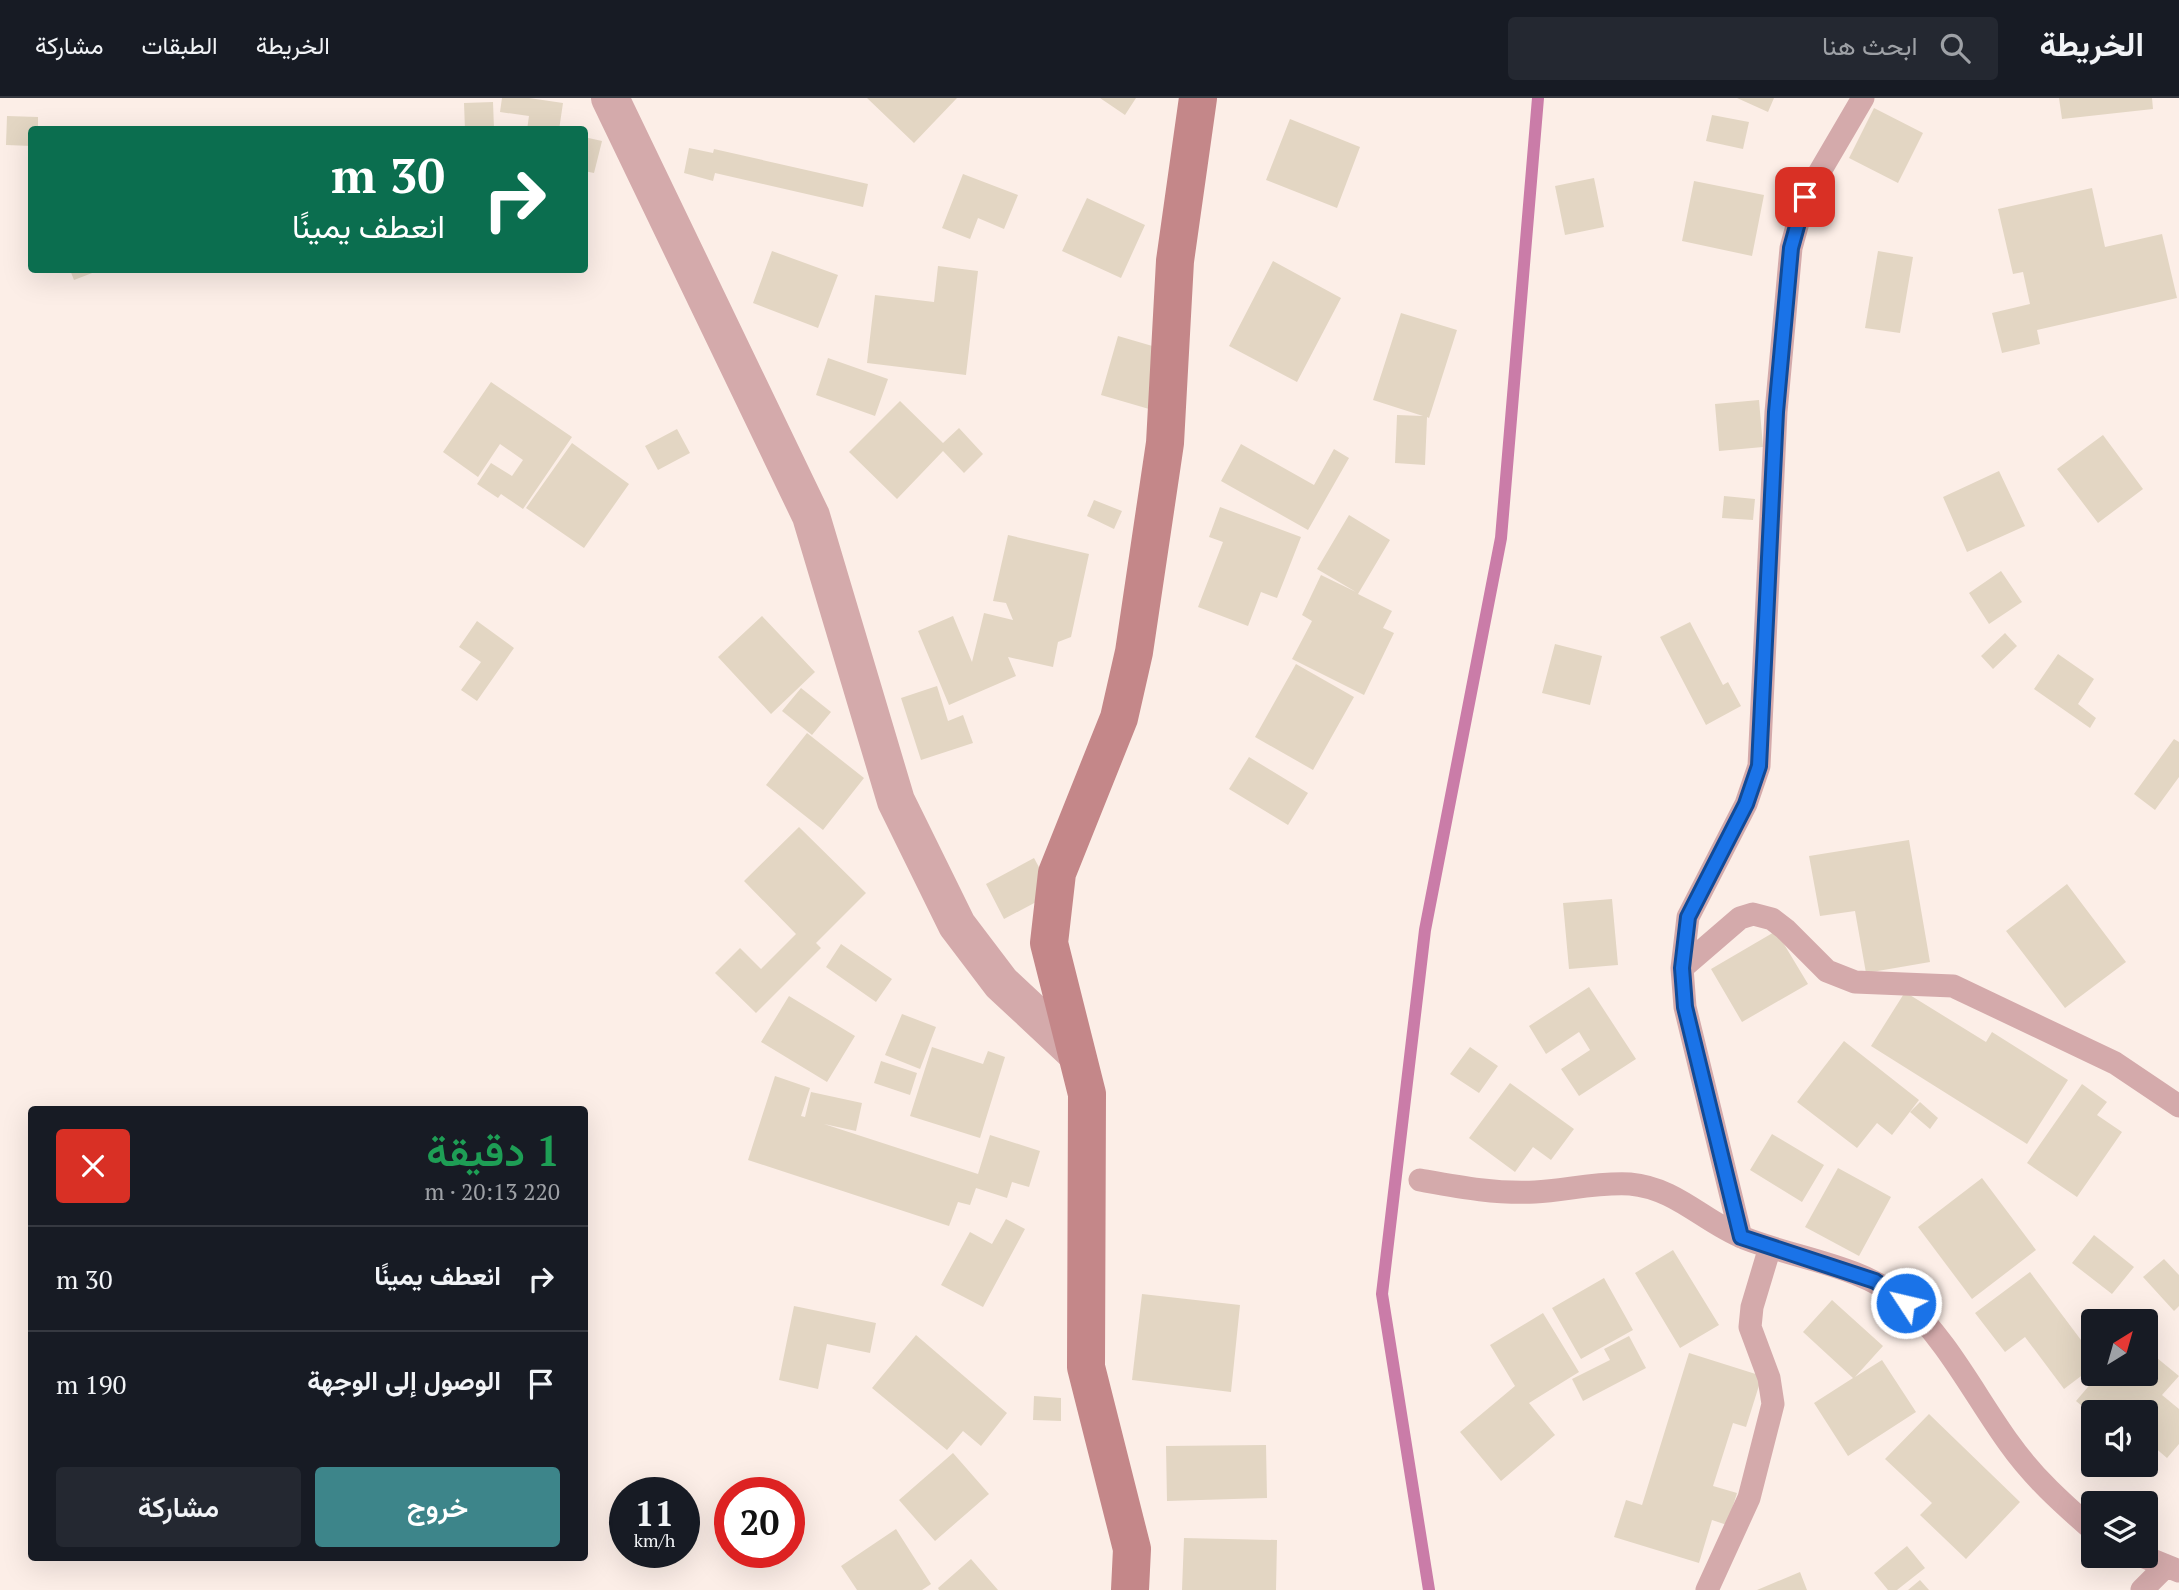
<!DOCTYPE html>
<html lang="ar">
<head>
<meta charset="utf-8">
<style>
  :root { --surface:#171b24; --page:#242831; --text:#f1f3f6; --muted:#9ea1a6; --line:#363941; --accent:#3d858a }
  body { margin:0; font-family:"PT Serif",Vazirmatn,serif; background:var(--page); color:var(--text); direction:rtl; height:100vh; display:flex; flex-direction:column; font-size:26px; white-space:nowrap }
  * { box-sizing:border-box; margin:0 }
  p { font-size:23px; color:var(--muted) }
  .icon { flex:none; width:38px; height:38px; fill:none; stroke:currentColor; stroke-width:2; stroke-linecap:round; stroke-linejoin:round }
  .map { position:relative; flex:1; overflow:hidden; direction:ltr }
  .sheet { position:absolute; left:28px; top:1008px; width:560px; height:455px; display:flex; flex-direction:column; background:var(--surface); border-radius:7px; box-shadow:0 7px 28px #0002; direction:rtl }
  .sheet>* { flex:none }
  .banner { position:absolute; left:28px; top:28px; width:560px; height:147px; border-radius:7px; box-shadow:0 7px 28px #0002; direction:rtl; background:#0b6e4f; color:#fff; overflow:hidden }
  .needle { width:46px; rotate:37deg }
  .buttons { position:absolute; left:2081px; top:1211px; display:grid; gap:14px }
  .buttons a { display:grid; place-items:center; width:77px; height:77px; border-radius:7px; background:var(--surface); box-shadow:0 7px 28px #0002; font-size:35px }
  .speed { position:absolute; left:609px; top:1379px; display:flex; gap:14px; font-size:35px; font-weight:700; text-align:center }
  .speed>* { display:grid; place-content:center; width:91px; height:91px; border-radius:50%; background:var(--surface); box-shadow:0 7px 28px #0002; line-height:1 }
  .speed small { font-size:18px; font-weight:400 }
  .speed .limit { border:10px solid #d22; background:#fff; color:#111 }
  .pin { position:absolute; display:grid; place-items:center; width:60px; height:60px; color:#fff; margin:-30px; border-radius:14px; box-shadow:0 4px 10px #0006 }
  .me { position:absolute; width:77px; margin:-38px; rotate:305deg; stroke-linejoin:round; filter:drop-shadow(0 0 5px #0008) }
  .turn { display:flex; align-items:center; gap:24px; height:147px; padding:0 28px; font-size:32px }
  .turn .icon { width:91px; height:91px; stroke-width:2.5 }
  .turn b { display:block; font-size:49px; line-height:60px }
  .round { display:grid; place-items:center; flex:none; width:74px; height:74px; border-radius:7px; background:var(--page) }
  .head { display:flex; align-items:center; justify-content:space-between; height:119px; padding:0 28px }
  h1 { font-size:42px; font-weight:600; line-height:52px; color:#1e9e55 }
  .primary-button { display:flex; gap:14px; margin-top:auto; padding:14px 28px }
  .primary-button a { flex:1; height:80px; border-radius:7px; background:var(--accent); color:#fff; font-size:28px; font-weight:600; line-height:80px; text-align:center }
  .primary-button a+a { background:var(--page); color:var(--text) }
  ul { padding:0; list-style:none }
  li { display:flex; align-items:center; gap:21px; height:105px; padding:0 28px; border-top:2px solid var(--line) }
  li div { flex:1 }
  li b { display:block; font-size:26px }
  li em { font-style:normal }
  header { display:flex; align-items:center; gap:42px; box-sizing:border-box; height:98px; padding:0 35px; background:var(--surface); border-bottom:2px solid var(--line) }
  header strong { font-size:33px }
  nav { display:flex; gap:38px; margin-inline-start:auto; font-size:24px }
  .search { width:490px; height:63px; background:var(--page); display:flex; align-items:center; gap:18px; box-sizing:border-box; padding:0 24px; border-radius:7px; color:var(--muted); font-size:26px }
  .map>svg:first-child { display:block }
</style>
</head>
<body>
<header>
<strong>الخريطة</strong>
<div class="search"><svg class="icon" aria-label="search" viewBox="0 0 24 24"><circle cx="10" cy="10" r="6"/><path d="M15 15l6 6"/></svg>ابحث هنا</div>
<nav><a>الخريطة</a><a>الطبقات</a><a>مشاركة</a></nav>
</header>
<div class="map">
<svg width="2179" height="1492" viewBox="0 0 2179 1492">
  <rect width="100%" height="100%" fill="#fceee7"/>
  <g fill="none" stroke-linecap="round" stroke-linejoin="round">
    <path stroke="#ca7ca8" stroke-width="12" d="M1429,1492L1382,1196L1425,832L1501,440L1538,0"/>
  </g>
  <path fill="#e3d6c3" d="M502,0H529L563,5L559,32H527L529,18L500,14Z
    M867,0H957L914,45Z
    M1100,0H1136L1125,17Z
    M1737,0H1774L1768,14Z
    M2059,0H2152L2153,11L2062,21Z
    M493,4L494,31L465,32L464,5Z
    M1874,10L1923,35L1898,85L1849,60Z
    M1712,17L1749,24L1743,51L1706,43Z
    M7,18L38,19V32H32V48L6,47Z
    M1290,21L1360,49L1337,110L1266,82Z
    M584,39L602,43L594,75L584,73Z
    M689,50L713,55L714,51L868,86L863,109L715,75L713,83L684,75Z
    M963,76L1018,97L1004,131L978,120L970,141L942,130Z
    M1594,80L1604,129L1565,137L1555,88Z
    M1694,83L1764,97L1752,158L1682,143Z
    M2092,90L2105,149L2162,136L2177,200L2037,232L2040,246L2002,255L1992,215L2030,206L2023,174L2013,176L1998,111Z
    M1087,100L1145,127L1121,180L1062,153Z
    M772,153L838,177L818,230L753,205Z
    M1878,153L1913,159L1900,235L1865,230Z
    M1273,163L1341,200L1297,284L1229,248Z
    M938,168L978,173L966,277L867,265L875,197L934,204Z
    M70,172H100L74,182Z
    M1401,215L1457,232L1429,320L1427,319L1425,367L1395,365L1397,317L1423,318L1373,302Z
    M1118,238L1173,254L1156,313L1101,297Z
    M828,260L888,281L875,318L816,297Z
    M491,284L572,339L523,411L501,396L498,400L477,386L491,365L512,378L523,362L500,346L478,379L443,354Z
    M1759,302L1763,349L1719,353L1715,306Z
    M900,303L943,345L959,330L983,356L964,375L943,353L897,401L849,354Z
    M677,331L690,355L658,372L645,348Z
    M2103,337L2143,391L2098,425L2057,371Z
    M572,345L629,386L584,450L526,410Z
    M1241,346L1314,387L1334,351L1349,360L1308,432L1221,383Z
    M1999,373L2025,428L1967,454L1943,399Z
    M1724,398L1755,401L1753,422L1722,420Z
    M1094,402L1122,413L1114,431L1087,418Z
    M1220,409L1301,439L1277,500L1261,494L1248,528L1198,509L1223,444L1209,439Z
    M1349,417L1390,442L1358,496L1392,513L1383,530L1394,535L1364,597L1292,561L1312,523L1302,517L1321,477L1356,494L1317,471Z
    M1008,437L1089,456L1071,539L1058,544L1053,569L1008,559L1016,578L949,607L918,533L953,518L972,564L984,515L1013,522L1006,505L993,503Z
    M2001,473L2022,504L1989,526L1969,495Z
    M762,518L815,574L771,616L718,559Z
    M477,523L514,550L477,603L461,592L481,564L459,549Z
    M1690,524L1723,587L1728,584L1741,608L1706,627L1660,539Z
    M2005,535L2017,548L1993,571L1981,558Z
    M1555,546L1602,558L1590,607L1542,595Z
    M2058,556L2094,581L2078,606L2096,620L2090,630L2034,591Z
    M1296,566L1354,599L1313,672L1255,639Z
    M937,588L948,623L963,617L973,645L921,662L901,600Z
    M801,590L831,614L812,637L782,613Z
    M807,635L864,680L823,732L766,687Z
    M2174,641L2179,644V679L2155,712L2134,696Z
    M1249,659L1308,695L1288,727L1229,691Z
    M799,729L866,795L816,845L821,850L756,915L715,875L740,850L761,871L796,836L744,783Z
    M1909,742L1930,864L1866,875L1855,813L1820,818L1809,758Z
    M1034,760L1053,795L1004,821L986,786Z
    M2067,786L2126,864L2065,910L2006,833Z
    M1612,801L1618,867L1569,871L1563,805Z
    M1776,833L1808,886L1742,924L1711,871Z
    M841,846L892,881L876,904L826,869Z
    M1589,889L1636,961L1579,998L1561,971L1590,952L1579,934L1546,956L1529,928Z
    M1905,894L1986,944L1992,934L2068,982L2027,1046L1871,948Z
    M789,898L855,938L827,984L761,944Z
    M902,916L936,929L920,971L885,957Z
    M1844,943L1919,1002L1892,1037L1877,1025L1857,1050L1797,1004Z
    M932,949L983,966L988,953L1005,959L980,1040L910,1018Z
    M1470,949L1498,968L1479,995L1450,976Z
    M881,963L917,975L910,997L874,985Z
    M775,978L810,990L801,1018L805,1019L811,994L862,1005L856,1033L824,1026L978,1076L990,1037L1040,1053L1029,1089L1012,1084L1007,1100L976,1090L970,1107L958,1104L949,1128L748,1062Z
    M1510,985L1574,1031L1551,1062L1533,1049L1515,1074L1469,1040Z
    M2082,986L2107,1004L2097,1017L2122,1034L2077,1099L2027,1065Z
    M1920,1004L1938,1020L1930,1031L1910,1014Z
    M1772,1036L1824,1067L1802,1104L1750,1072Z
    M1838,1070L1891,1099L1859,1158L1805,1129Z
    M1982,1080L2036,1152L1972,1201L1918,1129Z
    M1006,1121L1025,1131L983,1209L941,1187L970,1134L992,1146Z
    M2094,1137L2134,1169L2112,1196L2072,1165Z
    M1673,1152L1719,1227L1680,1250L1635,1175Z
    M2164,1161L2179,1177V1208L2174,1213L2143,1179Z
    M2030,1174L2093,1258V1269L2064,1291L2025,1239L2005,1254L1975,1215Z
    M1604,1180L1633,1232L1581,1261L1552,1210Z
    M1142,1196L1240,1207L1231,1294L1132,1282Z
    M1832,1202L1883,1248L1855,1279L1882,1262L1916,1314L1848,1358L1814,1305L1853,1280L1803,1234Z
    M794,1208L876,1225L870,1255L827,1246L818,1291L779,1282Z
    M1543,1215L1579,1274L1529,1305L1555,1337L1501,1383L1460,1334L1515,1288L1490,1247Z
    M916,1237L1007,1315L981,1348L963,1333L947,1352L872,1290Z
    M1629,1238L1646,1270L1583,1303L1572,1281L1610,1262L1604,1251Z
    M2146,1251L2179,1278L2162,1297L2179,1311V1346L2167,1360L2146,1342V1314H2093V1317L2076,1303L2099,1276H2146Z
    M1689,1255L1762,1278L1746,1329L1733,1325L1713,1388L1737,1395L1727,1427L1712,1422L1699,1465L1614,1439L1626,1402L1642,1407Z
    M1034,1298L1061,1300V1323L1033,1322Z
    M1929,1316L2020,1404L1966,1461L1920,1417L1932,1405L1885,1361Z
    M1266,1347L1267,1400L1167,1403L1166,1348Z
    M953,1355L989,1396L935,1443L899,1402Z
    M896,1431L931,1486L922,1492H857L841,1468Z
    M1184,1440L1277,1442L1276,1492H1182Z
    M1907,1448L1925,1470L1897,1492H1888L1874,1475Z
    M971,1461L998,1492H939L938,1490Z
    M1800,1474L1807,1492H1757Z
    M1920,1482L1929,1492H1908Z"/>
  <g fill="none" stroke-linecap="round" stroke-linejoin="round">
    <path stroke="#d4aaab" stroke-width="23" d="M1682,870L1740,820L1753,816L1772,821L1785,831L1827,873L1855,884L1953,888L2115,965L2179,1008
      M1420,1082C1459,1089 1495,1096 1535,1094C1567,1092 1598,1084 1630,1086C1676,1090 1704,1124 1744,1140C1797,1161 1861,1167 1905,1204C1946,1240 1977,1301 2009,1345C2033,1379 2062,1405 2093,1432
      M1741,1139L1685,909L1682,870L1688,819L1746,706L1759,668L1776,314L1791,150L1805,99L1863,0
      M2142,1458L2179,1473
      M1707,1492L1749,1400L1773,1306L1769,1280L1750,1229L1752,1209L1770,1149
      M2142,1492L2165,1469"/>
    <path stroke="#d4aaab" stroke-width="38" d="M610,0L811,418L896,703L957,827L1001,885L1076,955"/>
    <path stroke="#c48789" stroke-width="38" d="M1130,1492L1132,1451L1086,1269L1087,996L1049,845L1057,775L1119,620L1134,554L1165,345L1175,163L1198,0"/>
  </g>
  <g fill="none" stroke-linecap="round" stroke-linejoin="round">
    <g stroke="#114b97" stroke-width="18">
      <path id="route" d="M1805,99L1791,150L1776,314L1759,668L1746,706L1688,819L1682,870L1685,909L1741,1139L1875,1183L1906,1205"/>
    </g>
    <use href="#route" stroke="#1a73e8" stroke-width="12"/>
  </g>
</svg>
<div class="buttons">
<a><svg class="needle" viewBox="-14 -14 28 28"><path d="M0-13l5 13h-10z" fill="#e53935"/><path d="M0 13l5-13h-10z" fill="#9ea1a6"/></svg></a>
<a><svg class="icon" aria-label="sound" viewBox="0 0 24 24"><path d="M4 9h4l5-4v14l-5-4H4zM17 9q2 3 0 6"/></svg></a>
<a><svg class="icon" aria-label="layers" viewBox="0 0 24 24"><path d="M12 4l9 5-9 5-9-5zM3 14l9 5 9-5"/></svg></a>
</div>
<div class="speed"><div>11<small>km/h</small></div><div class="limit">20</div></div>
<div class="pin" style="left:1805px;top:99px;background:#d93025"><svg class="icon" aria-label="arrive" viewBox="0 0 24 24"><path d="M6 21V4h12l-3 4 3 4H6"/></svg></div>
<svg class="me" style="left:1906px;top:1205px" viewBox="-20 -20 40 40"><circle r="17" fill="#1a73e8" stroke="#fff" stroke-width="3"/><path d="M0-11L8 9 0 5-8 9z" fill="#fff"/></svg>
<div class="banner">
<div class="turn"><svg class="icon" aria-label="right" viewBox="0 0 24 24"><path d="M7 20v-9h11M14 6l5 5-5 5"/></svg><div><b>30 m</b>انعطف يمينًا</div></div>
</div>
<section class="sheet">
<div class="head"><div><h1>1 دقيقة</h1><p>220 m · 20:13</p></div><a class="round" style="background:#d93025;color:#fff"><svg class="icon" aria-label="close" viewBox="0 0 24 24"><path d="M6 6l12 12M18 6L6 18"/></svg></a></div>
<ul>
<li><svg class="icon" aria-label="right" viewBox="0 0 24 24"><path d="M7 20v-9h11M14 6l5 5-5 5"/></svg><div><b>انعطف يمينًا</b></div><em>30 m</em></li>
<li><svg class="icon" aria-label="arrive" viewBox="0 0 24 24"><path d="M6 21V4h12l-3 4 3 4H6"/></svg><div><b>الوصول إلى الوجهة</b></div><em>190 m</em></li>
</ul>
<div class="primary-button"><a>خروج</a><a>مشاركة</a></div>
</section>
</div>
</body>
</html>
